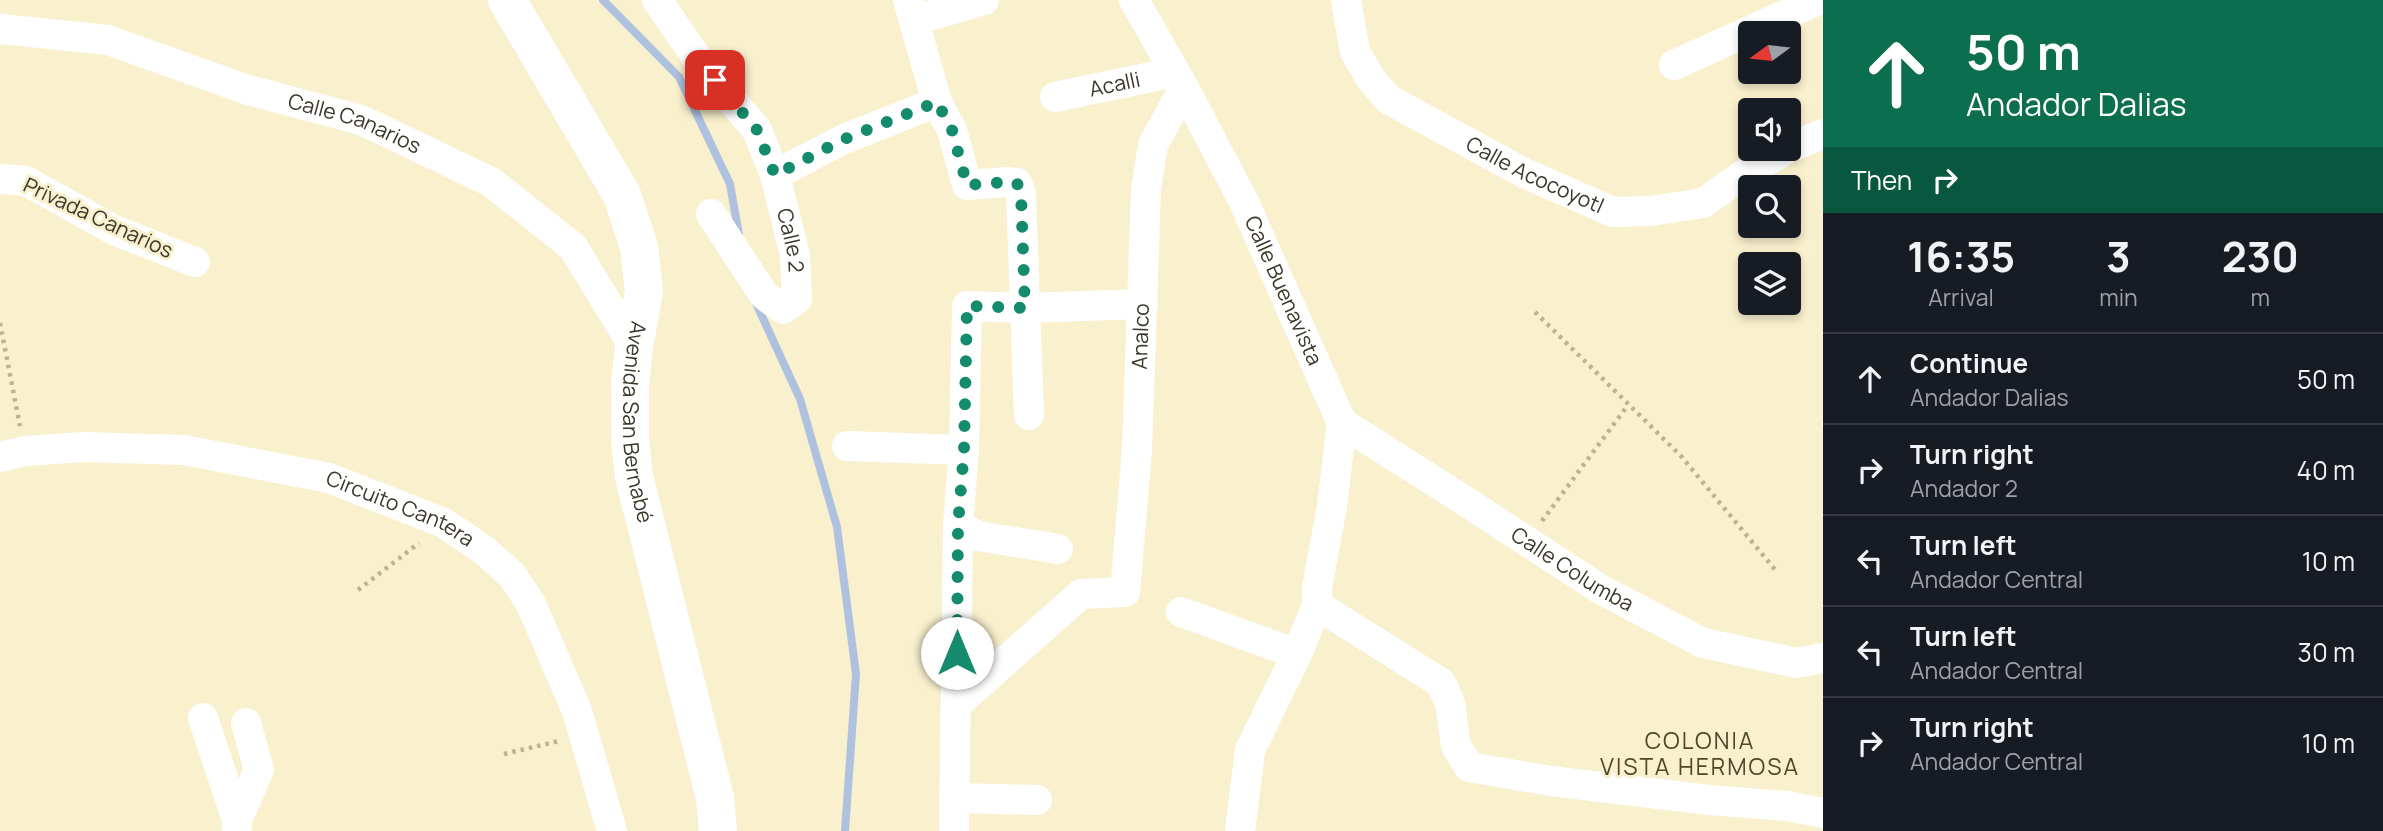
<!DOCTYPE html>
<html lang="en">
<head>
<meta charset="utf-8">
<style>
  :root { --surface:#171b24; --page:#242831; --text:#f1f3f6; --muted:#9ea1a6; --line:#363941 }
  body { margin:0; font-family:Manrope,sans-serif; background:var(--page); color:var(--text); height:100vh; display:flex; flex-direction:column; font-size:26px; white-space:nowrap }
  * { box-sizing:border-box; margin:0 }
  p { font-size:23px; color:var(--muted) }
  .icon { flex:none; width:38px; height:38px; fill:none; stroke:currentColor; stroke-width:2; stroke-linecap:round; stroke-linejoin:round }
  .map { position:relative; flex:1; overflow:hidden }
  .sheet { display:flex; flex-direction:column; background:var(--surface); width:560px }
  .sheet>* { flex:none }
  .banner { background:#0b6e4f; color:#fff; overflow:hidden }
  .needle { width:46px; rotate:255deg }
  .controls { position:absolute; left:1738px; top:21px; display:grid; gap:14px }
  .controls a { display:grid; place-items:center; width:63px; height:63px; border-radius:7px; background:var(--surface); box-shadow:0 4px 10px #0003; font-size:35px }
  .pin { position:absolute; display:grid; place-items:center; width:60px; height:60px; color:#fff; margin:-30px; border-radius:14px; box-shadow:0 4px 10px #0006 }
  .me { position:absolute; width:77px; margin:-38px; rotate:0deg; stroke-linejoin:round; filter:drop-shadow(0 0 5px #0008) }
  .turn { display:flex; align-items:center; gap:24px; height:147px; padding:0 28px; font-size:32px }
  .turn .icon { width:91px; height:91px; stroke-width:2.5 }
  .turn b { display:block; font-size:49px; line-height:60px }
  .then { display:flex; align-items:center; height:66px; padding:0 28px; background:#0003; gap:14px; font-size:26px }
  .eta { display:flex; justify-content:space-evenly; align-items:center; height:119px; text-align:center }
  .eta b { font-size:42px; font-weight:700; line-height:49px }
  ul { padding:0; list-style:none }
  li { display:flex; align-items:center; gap:21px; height:91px; padding:0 28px; border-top:2px solid var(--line) }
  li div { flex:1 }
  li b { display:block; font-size:26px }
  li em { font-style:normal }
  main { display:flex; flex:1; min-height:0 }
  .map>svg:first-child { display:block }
</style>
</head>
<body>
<main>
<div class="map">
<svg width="1823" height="831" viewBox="0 0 1823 831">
  <rect width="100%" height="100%" fill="#f9f0ce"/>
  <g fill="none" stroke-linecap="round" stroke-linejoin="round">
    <path stroke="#aec1df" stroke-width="8" d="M603,0L679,77L730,184L739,235
      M755,301L800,399L837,527L856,674L845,831"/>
    <path stroke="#bab398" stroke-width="4.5" stroke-dasharray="3.5 5" stroke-linecap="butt" d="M1535,312L1681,456L1777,572
      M0,323L20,426
      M1542,521L1628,405
      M358,590L419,543
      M504,754L559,741"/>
    <g stroke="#fff" stroke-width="30">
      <path id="s1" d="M657,0L701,64L757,130L775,175L795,255L797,299L783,309L764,295L711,214"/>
      <path d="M908,0L937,102L952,130L967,185L1007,182L1017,183L1021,194L1029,415"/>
      <path id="s2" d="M1134,0L1184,88L1244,202L1342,423L1332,506L1317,588V605L1297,654L1250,750L1240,831"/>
      <path id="s3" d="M1346,0L1355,52L1371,79L1388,99L1524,173L1613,212L1650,211L1703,203L1746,173L1787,149"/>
      <path d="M915,20L984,0"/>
      <path id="s4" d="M0,29L108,40L245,89L361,120L491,182L573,247L634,347"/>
      <path d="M1674,65L1818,0"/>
      <path id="s5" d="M1055,97L1175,72"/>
      <path d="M1788,148L1823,134"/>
      <path d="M775,175L842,140L937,102"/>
      <path d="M0,179L26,181L114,230L195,262"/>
      <path id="s6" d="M1342,423L1459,497L1600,589L1703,643L1797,663L1823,658"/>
      <path d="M847,446L964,450"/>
      <path id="s7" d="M0,457L25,451L84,447L184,450L329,478L444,523L485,551L512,575L531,604L577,711L612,831"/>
      <path d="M958,525L978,536L1058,549"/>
      <path d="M1317,605L1441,683L1450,703L1456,746L1469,767L1551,781L1709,800L1787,806L1823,813"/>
      <path d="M1181,612L1297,654"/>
      <path id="s8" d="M957,704L1081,594L1125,592L1137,450L1146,189L1153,145L1184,88"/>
      <path d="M203,718L237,820V831"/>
      <path d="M954,798L1037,800"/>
      <path d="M237,820L259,770L246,723"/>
      <path d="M954,831L958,525L964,450L967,306L1025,308L1143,304"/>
    </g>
    <path stroke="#fff" stroke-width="38" id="s9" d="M507,0L622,195L639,247L644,291L634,347L630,384V440L634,477L715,798L718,831"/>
  </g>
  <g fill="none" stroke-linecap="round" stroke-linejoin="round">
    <path stroke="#148b6c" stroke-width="12" stroke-dasharray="0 21.6" d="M715,80L757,130L775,175L842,140L937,102L952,130L967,185L1007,182L1017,183L1021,194L1025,308L967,306L964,450L958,525L957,653"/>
  </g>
  <g text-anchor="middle" stroke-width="6" stroke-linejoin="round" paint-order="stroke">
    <g font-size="21" fill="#3b372a" stroke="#f9f0ce">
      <text dy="7" stroke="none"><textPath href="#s5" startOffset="61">Acalli</textPath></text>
      <text dy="7" stroke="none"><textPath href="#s4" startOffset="369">Calle Canarios</textPath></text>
      <text dy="7" stroke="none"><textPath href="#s3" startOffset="276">Calle Acocoyotl</textPath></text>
      <text transform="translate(98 218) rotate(25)" y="7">Privada Canarios</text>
      <text dy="7" stroke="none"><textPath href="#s1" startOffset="280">Calle 2</textPath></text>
      <text dy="7" stroke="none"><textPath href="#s2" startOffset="327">Calle Buenavista</textPath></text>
      <text dy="7" stroke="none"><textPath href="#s8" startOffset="466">Analco</textPath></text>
      <text dy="7" stroke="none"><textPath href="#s9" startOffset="458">Avenida San Bernabé</textPath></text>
      <text dy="7" stroke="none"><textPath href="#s7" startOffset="410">Circuito Cantera</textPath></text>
      <text dy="7" stroke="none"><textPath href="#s6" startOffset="273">Calle Columba</textPath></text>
    </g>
    <g font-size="23" letter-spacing="2" fill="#4f472b" stroke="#f9f0ce">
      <text x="1700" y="749">COLONIA<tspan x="1700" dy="26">VISTA HERMOSA</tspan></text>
    </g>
  </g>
</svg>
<div class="controls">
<a><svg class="needle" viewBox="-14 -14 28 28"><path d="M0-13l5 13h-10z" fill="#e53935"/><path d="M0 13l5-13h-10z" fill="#9ea1a6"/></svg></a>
<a><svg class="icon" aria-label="sound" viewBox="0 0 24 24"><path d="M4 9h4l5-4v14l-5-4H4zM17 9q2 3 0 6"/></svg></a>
<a><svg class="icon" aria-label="search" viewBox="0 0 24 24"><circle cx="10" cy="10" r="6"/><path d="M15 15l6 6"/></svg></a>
<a><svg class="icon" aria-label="layers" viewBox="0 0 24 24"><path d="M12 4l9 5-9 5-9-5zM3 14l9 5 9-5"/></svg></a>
</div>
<div class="pin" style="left:715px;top:80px;background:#d93025"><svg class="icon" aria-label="arrive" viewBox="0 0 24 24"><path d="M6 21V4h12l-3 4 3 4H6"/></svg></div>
<svg class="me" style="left:957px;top:653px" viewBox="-20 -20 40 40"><circle r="19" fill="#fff"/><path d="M0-13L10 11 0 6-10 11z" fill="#148b6c"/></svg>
</div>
<section class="sheet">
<div class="banner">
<div class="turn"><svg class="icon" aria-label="ahead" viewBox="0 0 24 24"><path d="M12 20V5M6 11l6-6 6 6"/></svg><div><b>50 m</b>Andador Dalias</div></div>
<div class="then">Then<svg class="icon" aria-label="right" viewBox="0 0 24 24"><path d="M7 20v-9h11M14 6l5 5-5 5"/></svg></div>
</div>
<div class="eta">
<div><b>16:35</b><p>Arrival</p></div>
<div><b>3</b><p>min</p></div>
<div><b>230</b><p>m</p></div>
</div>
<ul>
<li><svg class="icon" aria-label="ahead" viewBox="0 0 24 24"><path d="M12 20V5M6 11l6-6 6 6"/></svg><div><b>Continue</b><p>Andador Dalias</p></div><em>50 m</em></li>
<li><svg class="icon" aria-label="right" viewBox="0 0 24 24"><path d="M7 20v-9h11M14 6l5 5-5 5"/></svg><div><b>Turn right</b><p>Andador 2</p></div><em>40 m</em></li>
<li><svg class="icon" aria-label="left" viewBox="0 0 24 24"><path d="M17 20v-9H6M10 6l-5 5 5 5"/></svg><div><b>Turn left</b><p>Andador Central</p></div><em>10 m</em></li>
<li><svg class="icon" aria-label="left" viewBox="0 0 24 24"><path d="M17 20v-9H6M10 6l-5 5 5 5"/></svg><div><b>Turn left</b><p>Andador Central</p></div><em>30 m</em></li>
<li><svg class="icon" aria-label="right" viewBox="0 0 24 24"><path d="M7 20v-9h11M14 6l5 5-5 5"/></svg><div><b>Turn right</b><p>Andador Central</p></div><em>10 m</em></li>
</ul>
</section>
</main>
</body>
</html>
